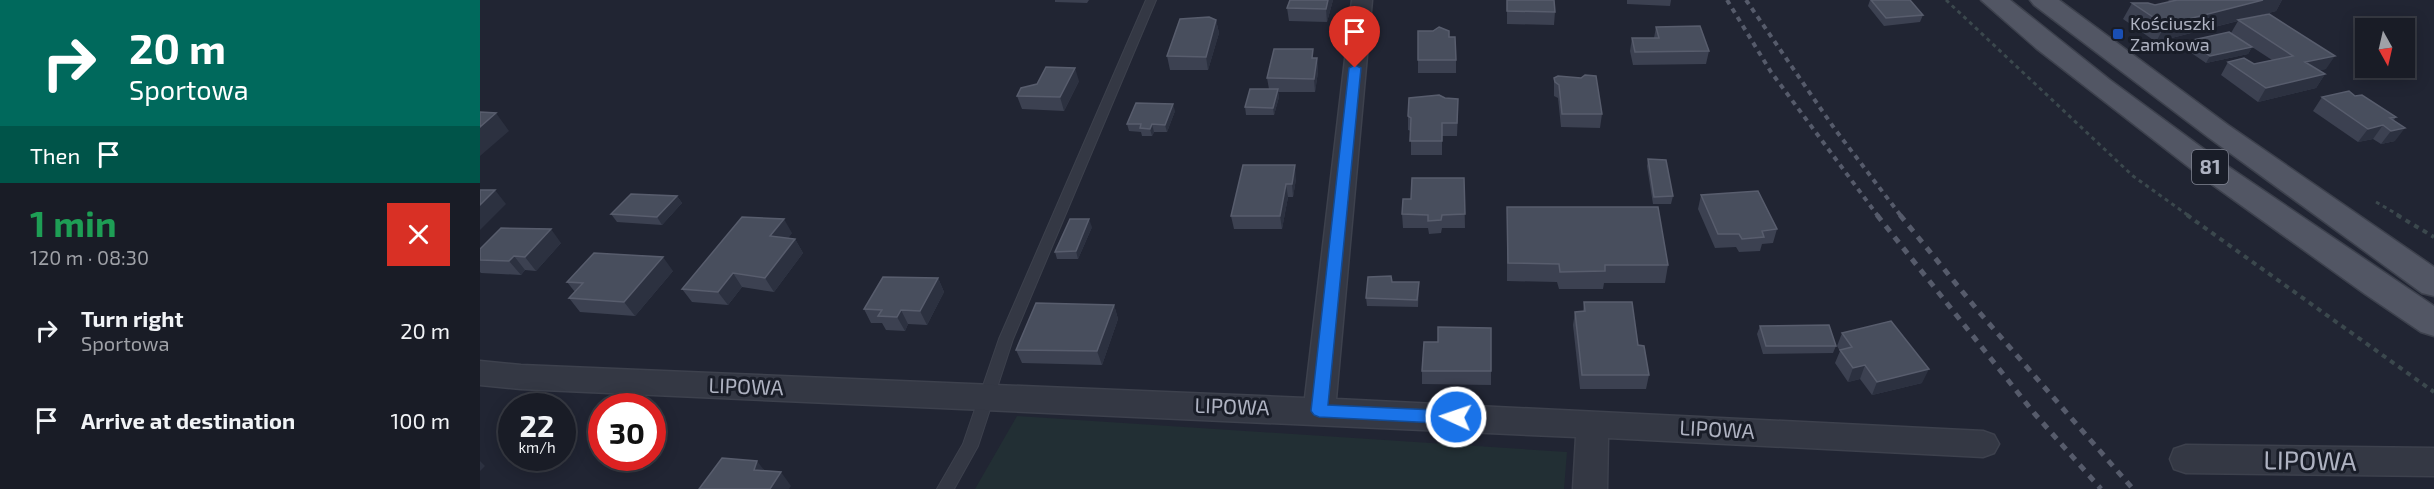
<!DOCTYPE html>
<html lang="en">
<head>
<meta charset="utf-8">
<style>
  :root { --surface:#191c26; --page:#22252e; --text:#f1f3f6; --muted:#9fa1a7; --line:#373a43 }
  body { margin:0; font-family:"Exo 2",sans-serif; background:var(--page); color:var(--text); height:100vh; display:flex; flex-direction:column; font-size:22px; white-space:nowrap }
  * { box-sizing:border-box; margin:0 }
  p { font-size:20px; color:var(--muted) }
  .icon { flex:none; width:33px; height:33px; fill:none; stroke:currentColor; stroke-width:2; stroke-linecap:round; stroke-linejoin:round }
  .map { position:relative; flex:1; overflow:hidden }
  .side { display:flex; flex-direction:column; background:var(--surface); width:480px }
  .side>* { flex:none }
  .hud { background:#00695c; color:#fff; overflow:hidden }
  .needle { width:39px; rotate:172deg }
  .fabs { position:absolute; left:1875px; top:18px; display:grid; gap:12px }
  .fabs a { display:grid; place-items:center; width:60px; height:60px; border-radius:0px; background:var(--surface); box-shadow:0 3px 15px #0003,0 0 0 2px var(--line); font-size:30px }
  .speed { position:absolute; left:18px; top:393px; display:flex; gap:12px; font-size:30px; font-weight:700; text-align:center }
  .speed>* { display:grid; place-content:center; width:78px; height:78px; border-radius:50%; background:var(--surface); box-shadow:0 3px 15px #0003,0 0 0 2px var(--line); line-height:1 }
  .speed small { font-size:15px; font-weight:400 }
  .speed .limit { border:9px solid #d22; background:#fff; color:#111 }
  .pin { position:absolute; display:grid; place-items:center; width:51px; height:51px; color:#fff; margin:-62px -26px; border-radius:50% 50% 50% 0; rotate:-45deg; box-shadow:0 0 6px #0007 }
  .pin .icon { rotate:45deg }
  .me { position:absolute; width:66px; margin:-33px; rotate:273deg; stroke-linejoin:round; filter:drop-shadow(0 0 4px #0008) }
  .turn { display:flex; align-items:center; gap:21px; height:126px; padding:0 30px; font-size:27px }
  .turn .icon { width:78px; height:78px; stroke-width:2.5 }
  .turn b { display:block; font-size:42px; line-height:51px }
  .then { display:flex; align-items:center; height:57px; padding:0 30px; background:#0003; gap:12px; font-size:22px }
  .round { display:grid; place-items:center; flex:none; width:63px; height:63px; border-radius:0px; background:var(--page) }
  .headline { display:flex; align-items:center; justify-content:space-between; height:102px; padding:0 30px }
  h1 { font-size:36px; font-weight:700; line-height:45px; color:#1e9e55 }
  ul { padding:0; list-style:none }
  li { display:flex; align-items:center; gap:18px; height:90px; padding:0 30px }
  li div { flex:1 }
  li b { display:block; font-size:22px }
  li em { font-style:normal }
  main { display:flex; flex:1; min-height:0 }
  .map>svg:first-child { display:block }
</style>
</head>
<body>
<main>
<section class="side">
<div class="hud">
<div class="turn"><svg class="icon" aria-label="right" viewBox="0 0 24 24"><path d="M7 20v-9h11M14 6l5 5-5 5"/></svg><div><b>20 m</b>Sportowa</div></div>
<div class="then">Then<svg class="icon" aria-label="arrive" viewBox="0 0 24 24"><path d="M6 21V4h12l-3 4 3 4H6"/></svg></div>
</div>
<div class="headline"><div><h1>1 min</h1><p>120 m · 08:30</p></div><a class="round" style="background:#d93025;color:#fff"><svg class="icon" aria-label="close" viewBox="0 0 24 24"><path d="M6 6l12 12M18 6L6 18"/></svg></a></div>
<ul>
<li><svg class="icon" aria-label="right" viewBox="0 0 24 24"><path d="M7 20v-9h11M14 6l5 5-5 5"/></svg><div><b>Turn right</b><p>Sportowa</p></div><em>20 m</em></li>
<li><svg class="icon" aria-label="arrive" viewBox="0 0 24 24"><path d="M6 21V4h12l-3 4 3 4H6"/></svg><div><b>Arrive at destination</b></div><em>100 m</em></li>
</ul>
</section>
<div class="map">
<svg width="1954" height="489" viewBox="0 0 1954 489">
  <rect width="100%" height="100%" fill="#212533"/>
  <path fill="#222f34" d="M537,416L1087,452L1084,489H495Z"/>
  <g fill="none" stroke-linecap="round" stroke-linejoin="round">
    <g stroke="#3d414d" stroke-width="2">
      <path id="service" d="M666,0H676L533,339L498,446L474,489H457L483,444L519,339Z"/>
    </g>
    <g stroke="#3d414d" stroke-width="3">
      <path id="minor" d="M872,0H892L856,399L1503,431L1514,435L1519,444L1514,453L1503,457L1128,438L1127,489H1093L1096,437L41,389L0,385V361L41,365L825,398Z
        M1706,445L1954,448V476L1706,473L1694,469L1690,459L1694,449Z"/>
    </g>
    <g stroke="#3d414d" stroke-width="3">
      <path id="primary" d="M1501,0H1530L1630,80L1740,161L1954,306V336L1941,332L1885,294L1719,175L1557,49Z
        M1550,0H1579L1748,125L1954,267V296L1942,293L1728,137L1554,5Z"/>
    </g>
    <path stroke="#3b484d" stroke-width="3" stroke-dasharray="4 4" stroke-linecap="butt" d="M1466,0L1653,176L1709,216
      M1896,202L1920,216"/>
    <path stroke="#3b484d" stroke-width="4" stroke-dasharray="5 5" stroke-linecap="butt" d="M1707,215L1954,392
      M1917,215L1954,237"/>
    <use href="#service" fill="#343844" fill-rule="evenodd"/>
    <use href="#minor" fill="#343844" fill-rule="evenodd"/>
    <use href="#primary" fill="#525664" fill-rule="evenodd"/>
    <path stroke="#565b6b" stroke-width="4" stroke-dasharray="5 5" stroke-linecap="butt" d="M1247,0L1291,72L1398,216
      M1266,0L1354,128L1421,216"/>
    <path stroke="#565b6b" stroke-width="5" stroke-dasharray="7 7" stroke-linecap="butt" d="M1397,215L1554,413L1621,489
      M1420,215L1499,312L1653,489"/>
  </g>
  <path fill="#3c4151" d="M575,0H609L607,3L575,2Z
    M810,0H853L847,22L809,21L807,8Z
    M1027,0L1075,12L1074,25L1027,24Z
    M1147,0H1191L1190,6L1147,4Z
    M1390,0H1430L1443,15L1440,22L1404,26L1388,6Z
    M1688,0H1802L1796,11L1766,19L1846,69L1839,70L1845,74L1836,88L1778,102L1741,75L1748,62L1774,64L1792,60L1772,47L1768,54L1726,63L1704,48L1708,41L1751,33L1758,21L1676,42L1643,19L1652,3L1675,5L1690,2Z
    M736,20L739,33L728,70H690L687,56Z
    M1176,27L1229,51L1226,64L1153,65L1150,51L1152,38H1174Z
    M938,31L969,37L976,60V73H938Z
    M834,58H837L838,72L835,92H798L799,97L794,115H766L765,107L789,89L787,78Z
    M1074,78L1122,114L1120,128L1081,127L1078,98L1074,96Z
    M599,81L584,111L542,109L537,96Z
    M1875,96L1916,117L1914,120L1915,141L1901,144L1893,139L1878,142L1833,111L1842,97Z
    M695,111L687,132H674L672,136H662L661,132L649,131L647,124Z
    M978,112L977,136H962V155H931V131L928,130V116Z
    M1168,159L1193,196L1191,204H1173L1167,166Z
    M763,165L816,179L813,197H808L802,229H754L751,216Z
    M984,178L985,228H962L961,233L949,234L948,228H923L922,214L931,199Z
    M1221,195L1297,229L1293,243L1282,244L1280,251L1259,252L1256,247L1235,248L1218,209Z
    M197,196L202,203L182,225L137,222L131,214Z
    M1027,207L1188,265L1185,283H1124L1123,289H1079L1077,282L1027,281Z
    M612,227L598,259H577L575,252Z
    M312,233L308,238L315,239L323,253L294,292L262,287L248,305L212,302L202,289Z
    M81,243L56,271L45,270L41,275L1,273L0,272V249Z
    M193,271L155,316L100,312L89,298L95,292L87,282Z
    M458,278L464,292L447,325L428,324L425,331L406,330L402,323H391L384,309Z
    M912,282H939L938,307L887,306L886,298Z
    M1104,302L1158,345L1169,375L1166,389H1100L1093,325L1095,312L1103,311Z
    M634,305L638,319L622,365L542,363L536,350Z
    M1280,326L1356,346L1353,353L1283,354L1277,334Z
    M1362,333L1442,383L1392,395L1380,379L1368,382L1355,363L1360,351L1357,346Z
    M942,371H1011V385L942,384Z"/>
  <path fill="#2c3140" d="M848,0H853L847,22L846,9Z
    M1783,0H1802L1796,11L1676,42L1685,25Z
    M736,20L739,33L728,70L726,57Z
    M1772,47L1768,54L1726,63L1730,56Z
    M1855,56L1846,69L1817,75L1825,62Z
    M837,58L838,72L835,92L834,79Z
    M595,68L599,81L584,111L580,97Z
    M1845,74L1836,88L1778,102L1786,88Z
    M798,89L799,97L794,115L793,108Z
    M693,104L695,111L687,132L685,125Z
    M16,113L29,131L0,156V127Z
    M672,124L674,132L672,136L670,129Z
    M1903,125L1893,139L1878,142L1888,129Z
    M1925,128L1915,141L1901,144L1911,131Z
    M815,165L816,179L813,197L812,184Z
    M806,184L808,197L802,229L800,216Z
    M15,190L26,204L0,230V205Z
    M197,196L202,203L182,225L177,217Z
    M304,219L312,233L299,250L290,236Z
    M609,219L612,227L598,259L596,251Z
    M71,229L81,243L56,271L45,257Z
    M315,239L323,253L294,292L285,278Z
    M34,256L45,270L41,275L29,261Z
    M183,257L193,271L155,316L144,302Z
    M253,273L262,287L248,305L238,292Z
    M458,278L464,292L447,325L440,311Z
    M634,305L638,319L622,365L617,351Z
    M421,310L428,324L425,331L417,317Z
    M1385,365L1380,379L1368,382L1373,368Z
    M1449,369L1442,383L1392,395L1397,382Z
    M0,461L5,466L0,471Z
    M277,461L288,475L274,470Z
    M301,472L311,486L309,489H290Z"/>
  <path fill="#484e5d" stroke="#585d6d" stroke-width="1.5" d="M810,0H848L846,9L807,8Z
    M1027,0H1074L1075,12L1027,11Z
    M1391,0H1430L1443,15L1406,18Z
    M1697,0H1783L1685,25L1652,3H1668L1675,5Z
    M1789,14L1855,56L1825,62L1845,74L1786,88L1748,62L1764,58L1774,64L1813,56L1758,20Z
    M729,17L736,20L726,57L687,56L700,19Z
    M1220,26L1229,51L1155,52L1152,38H1179L1176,27Z
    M959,27L969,31V37H975L976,60H938V31H953Z
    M1749,32L1772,47L1730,56L1708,41Z
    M794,49H833L832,58H837L834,79L787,78Z
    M566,67L595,68L580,97L537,96L541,88L557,84Z
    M1105,75L1116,76L1122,114H1082L1079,85L1075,82L1074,78L1078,76L1101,78Z
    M770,89H798L793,108L765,107Z
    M1869,91L1875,96L1882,95L1916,117L1910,118L1925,128L1911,131L1903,125L1888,129L1842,97Z
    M959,95L965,98L978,99L977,123H962V141H930L931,118L928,116L929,98Z
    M656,103L693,104L685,125L672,124L670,129L660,128L661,124H647Z
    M0,112L16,113L0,127Z
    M1168,159L1186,160L1193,196L1174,197Z
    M763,165H815L812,184H806L800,216H751Z
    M932,178H984L985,214L962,215L961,220L948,221V215L922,214L923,199H931Z
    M0,190H15L0,205Z
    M1278,191L1297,229L1282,231L1284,237L1262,239L1259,234H1238L1221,195Z
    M151,194L197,196L177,217L131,214Z
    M1027,207H1178L1188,265H1125V271L1080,272L1079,264L1028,263Z
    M262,217L304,219L290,236L315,239L285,278L253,273L238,292L202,289Z
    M590,219H609L596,251L575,252Z
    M21,228L71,229L45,257L34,256L29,261L0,260V249Z
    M114,253L183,257L144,302L89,298L103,283L87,282Z
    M911,276L912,282H939L937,300L886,298L888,277Z
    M403,277L458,278L440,311L421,310L417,317L398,316L402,310L384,309Z
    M1104,302H1152L1158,345L1164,346L1169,375H1102L1095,312L1105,311Z
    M556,303L634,305L617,351L536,350Z
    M1411,321L1449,369L1397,382L1385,365L1373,368L1360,350L1372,347L1362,333Z
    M1349,325L1356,346H1286L1280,326Z
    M958,327L1011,328V371H942L944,342H958Z
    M242,458L277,461L274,470L301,472L290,489H219Z"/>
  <path fill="#1a73e8" stroke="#114b97" stroke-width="1.5" d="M875,65L881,68L848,405L976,411L981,413L984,417L981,422L976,424L839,417L834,415L831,411L869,68Z"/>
  <rect fill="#1a4fb4" stroke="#191d28" stroke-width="2" x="1632" y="28" width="12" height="12" rx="3"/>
  <g text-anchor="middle" stroke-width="6" stroke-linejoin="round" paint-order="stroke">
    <g font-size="18" fill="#aeb2c1" stroke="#191d28" text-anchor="start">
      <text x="1650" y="30">Kościuszki<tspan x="1650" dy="21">Zamkowa</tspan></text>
    </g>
    <rect fill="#191d28" stroke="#818593" stroke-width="1.5" x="1712" y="150" width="36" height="34" rx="4.5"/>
    <g font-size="20" font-weight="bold" fill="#aeb2c1">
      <text x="1730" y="174">81</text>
    </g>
    <g font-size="21" fill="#aeb2c1" stroke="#191d28">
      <text transform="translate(266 387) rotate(2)" y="7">LIPOWA</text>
      <text transform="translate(752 407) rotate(2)" y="7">LIPOWA</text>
      <text transform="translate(1237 430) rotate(3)" y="7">LIPOWA</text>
    </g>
    <g font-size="26" fill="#aeb2c1" stroke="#191d28">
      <text transform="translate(1830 461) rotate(1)" y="9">LIPOWA</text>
    </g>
  </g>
</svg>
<div class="fabs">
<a><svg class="needle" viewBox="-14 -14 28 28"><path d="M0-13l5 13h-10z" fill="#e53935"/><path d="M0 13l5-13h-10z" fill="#9fa1a7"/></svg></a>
</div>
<div class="speed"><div>22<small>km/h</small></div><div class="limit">30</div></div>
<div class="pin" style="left:875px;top:68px;background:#d93025"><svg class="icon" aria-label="arrive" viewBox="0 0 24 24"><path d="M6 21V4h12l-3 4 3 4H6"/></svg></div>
<svg class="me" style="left:976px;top:417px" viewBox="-20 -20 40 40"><circle r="17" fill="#1a73e8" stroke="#fff" stroke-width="3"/><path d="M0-11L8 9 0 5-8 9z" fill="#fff"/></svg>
</div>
</main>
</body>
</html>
